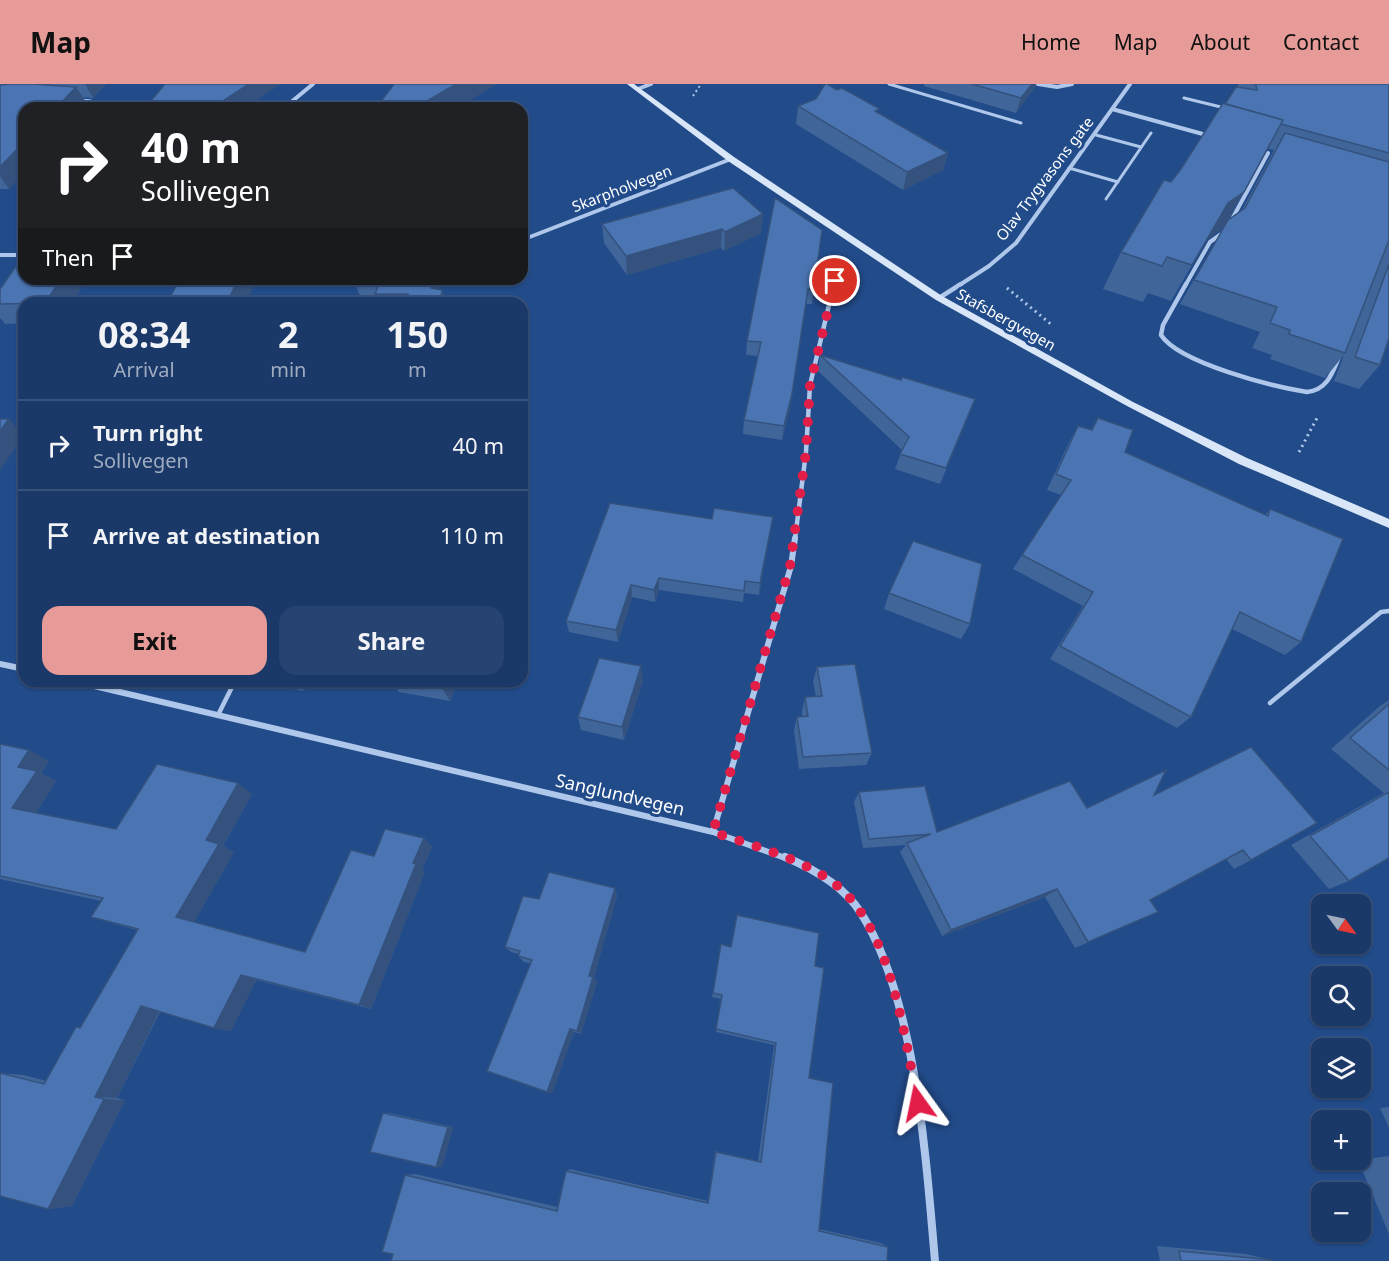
<!DOCTYPE html>
<html lang="en">
<head>
<meta charset="utf-8">
<style>
  :root { --surface:#1a3868; --page:#274371; --text:#f1f3f6; --muted:#9facc0; --line:#38527c; --accent:#e69b98 }
  body { margin:0; font-family:"Noto Sans",sans-serif; background:var(--page); color:var(--text); height:100vh; display:flex; flex-direction:column; font-size:22px; white-space:nowrap }
  * { box-sizing:border-box; margin:0 }
  p { font-size:20px; color:var(--muted) }
  .icon { flex:none; width:33px; height:33px; fill:none; stroke:currentColor; stroke-width:2; stroke-linecap:round; stroke-linejoin:round }
  .map { position:relative; flex:1; overflow:hidden }
  .panel { position:absolute; left:18px; top:213px; width:510px; height:390px; display:flex; flex-direction:column; background:var(--surface); border-radius:18px; box-shadow:0 2px 4px #0004,0 0 0 2px var(--line) }
  .panel>* { flex:none }
  .banner { position:absolute; left:18px; top:18px; width:510px; height:183px; border-radius:18px; box-shadow:0 2px 4px #0004,0 0 0 2px var(--line); background:#202124; color:#fff; overflow:hidden }
  .needle { width:39px; rotate:123deg }
  .controls { position:absolute; left:1311px; top:810px; display:grid; gap:12px }
  .controls a { display:grid; place-items:center; width:60px; height:60px; border-radius:12px; background:var(--surface); box-shadow:0 2px 4px #0004,0 0 0 2px var(--line); font-size:30px }
  .pin { position:absolute; display:grid; place-items:center; width:51px; height:51px; color:#fff; margin:-26px; border:3px solid #fff; border-radius:50%; box-shadow:0 2px 6px #0007 }
  .me { position:absolute; width:66px; margin:-33px; rotate:348deg; stroke-linejoin:round; filter:drop-shadow(0 0 4px #0008) }
  .turn { display:flex; align-items:center; gap:21px; height:126px; padding:0 24px; font-size:27px }
  .turn .icon { width:78px; height:78px; stroke-width:2.5 }
  .turn b { display:block; font-size:42px; line-height:51px }
  .then { display:flex; align-items:center; height:57px; padding:0 24px; background:#0003; gap:12px; font-size:22px }
  .eta { display:flex; justify-content:space-evenly; align-items:center; height:102px; text-align:center }
  .eta b { font-size:36px; font-weight:700; line-height:42px }
  .action { display:flex; gap:12px; margin-top:auto; padding:12px 24px }
  .action a { flex:1; height:69px; border-radius:18px; background:var(--accent); color:#111; font-size:24px; font-weight:700; line-height:69px; text-align:center }
  .action a+a { background:var(--page); color:var(--text) }
  ul { padding:0; list-style:none }
  li { display:flex; align-items:center; gap:18px; height:90px; padding:0 24px; border-top:2px solid var(--line) }
  li div { flex:1 }
  li b { display:block; font-size:22px }
  li em { font-style:normal }
  header { display:flex; align-items:center; gap:36px; box-sizing:border-box; height:84px; padding:0 30px; background:var(--accent); color:#111 }
  header strong { font-size:28px }
  nav { display:flex; gap:33px; margin-inline-start:auto; font-size:21px }
  .map>svg:first-child { display:block }
</style>
</head>
<body>
<header>
<strong>Map</strong>
<nav><a>Home</a><a>Map</a><a>About</a><a>Contact</a></nav>
</header>
<div class="map">
<svg width="1389" height="1177" viewBox="0 0 1389 1177">
  <rect width="100%" height="100%" fill="#224b8a"/>
  <g fill="none" stroke-linecap="round" stroke-linejoin="round">
    <path stroke="#aec7ea" stroke-width="2" stroke-dasharray="2 3" stroke-linecap="butt" d="M693,12L701,0"/>
    <path stroke="#aec7ea" stroke-width="3" stroke-dasharray="2 4" stroke-linecap="butt" d="M1007,204L1052,241
      M1299,368L1317,334"/>
    <path stroke="#aec7ea" stroke-width="3" d="M889,0L1021,39
      M1184,14L1225,24
      M80,16L91,17
      M1096,51L1141,63
      M1069,84L1118,98
      M1106,115L1151,49"/>
    <path stroke="#aec7ea" stroke-width="4.5" d="M1270,619L1381,528L1389,527
      M218,631L235,597"/>
    <path stroke="#aec7ea" stroke-width="4" d="M1038,0L1057,3L1072,0
      M638,5L651,0
      M284,24L313,0
      M1112,25L1210,52
      M1231,137L1268,69
      M522,156L731,75
      M0,171H24
      M834,202L835,197
      M958,202L989,182L1016,159L1130,0
      M1185,202L1210,158L1224,148"/>
    <path stroke="#aec7ea" stroke-width="4.5" d="M1186,200L1163,241L1161,251C1179,279 1274,303 1307,308C1327,306 1332,290 1339,273
      M939,214L961,200
      M795,455L806,368L810,301L834,200"/>
    <path stroke="#aec7ea" stroke-width="6" d="M0,580L24,585
      M73,597L713,748L788,775
      M713,748L791,482L795,454"/>
    <path stroke="#aec7ea" stroke-width="8" d="M785,773C814,785 844,802 861,829C916,916 926,1075 935,1177"/>
    <path fill="#d9e6f8" fill-rule="evenodd" d="M627,0H634L734,73L942,212L1133,318L1247,374L1389,435V444L1239,380L1127,322L936,216L728,77Z"/>
  </g>
  <path fill="#406599" d="M0,0H106L93,14L83,13L87,20L9,105H0Z
    M924,0H1036L1035,3L1016,29L924,2Z
    M1239,0H1389V254L1380,281L1359,305L1334,297L1344,271L1325,294L1270,275L1272,271L1252,264L1260,248L1180,220L1228,136L1242,126L1274,66L1267,64L1244,108L1223,144L1207,155L1171,217L1148,209L1143,218L1103,205L1121,168L1171,98L1181,85Z
    M798,22L879,30L948,69L943,86L903,106L796,40Z
    M763,130L761,149L724,167L721,164L627,191L604,159L602,140Z
    M822,146L812,220H806L790,324L782,356L743,350L744,336L758,272L746,271L747,257Z
    M24,195H87L72,219H24V239L5,240L0,234V205Z
    M442,195L439,206H442L446,219H379L378,217H362L356,202Z
    M820,271L901,296L969,331L940,400L895,385L902,366L818,287Z
    M1098,334L1125,368L1265,431L1270,425L1301,558L1285,571L1232,545L1191,633L1177,644L1050,575L1083,522L1013,485L1022,471L1061,411L1047,406L1069,358L1078,342L1091,346Z
    M773,433L759,511L744,509L743,518L659,506L655,518L632,513L618,558L569,548L566,537L712,435Z
    M889,509L970,540L961,555L884,525Z
    M817,583L872,669L866,681L799,685L794,646L797,633H802V627L805,613H816L813,597Z
    M253,597H310L304,607Z
    M391,597H458L450,617L399,608Z
    M643,597L624,656L581,646L578,633Z
    M1389,616V774L1349,797L1329,805L1291,761L1384,709L1331,665L1380,622Z
    M0,660L49,677L41,689L56,697L36,729L116,745L252,710L223,762L234,768L194,838L305,868L374,772L424,754L432,763L422,786L425,788L371,925L256,896L231,947L214,944L160,928L117,1014L125,1016L72,1122L48,1125L0,989L24,991L46,997L76,943L80,944L137,846L111,839L91,833L101,817L0,795Z
    M1251,663V776L1234,785L1226,775L1150,816L1158,828L1075,864L1045,813L942,852L900,768L906,761L863,764L854,718L859,708L937,748L1087,724L1154,711Z
    M615,804L617,812L594,893L597,898L581,950L574,948L552,1009L530,879L524,878L518,872L519,870L511,868L505,863L539,815Z
    M721,860L815,882L809,994L819,1145L881,1159L888,1163L393,1170L405,1091L415,1090L558,1123L566,1087L570,1085L708,1117L715,1067L758,1077L774,961L716,948L721,915L712,913Z
    M1389,1023V1044L1380,1024Z
    M383,1029H390L453,1043L442,1083Z
    M1389,1072V1150L1358,1076Z
    M1157,1162L1246,1170L1272,1176V1177H1160Z"/>
  <path fill="#34527d" d="M85,0H106L93,14Z
    M249,0H281L245,24H212Z
    M456,0H497L458,24H415Z
    M1032,0H1036L1035,3L1016,29L1021,14Z
    M76,3L87,20L84,24H56Z
    M24,58V89L9,105L0,92V83Z
    M948,69L943,86L903,106L907,88Z
    M1244,108L1223,144L1207,156L1228,119Z
    M763,130L761,149L724,167L725,148Z
    M722,145L721,164L627,191L626,172Z
    M61,195H87L72,219H45Z
    M238,195H257L246,219H227Z
    M434,195H442L436,219L431,204Z
    M808,205L790,324L782,356L784,342Z
    M442,206L446,219H440Z
    M9,335L24,352L0,386V347Z
    M773,433L771,445L759,511L760,499Z
    M659,494V506L655,518L654,506Z
    M631,501L632,513L618,558L616,546Z
    M641,582L643,597L624,656L622,643Z
    M299,597H310L304,607L298,600Z
    M445,597H458L450,617L442,604Z
    M29,666L49,677L41,689L56,697L33,734L12,724L18,683Z
    M238,699L252,710L223,762L234,768L193,840L176,833L206,756Z
    M424,754L432,763L422,786L425,788L371,925L359,921L413,779Z
    M615,804L617,812L594,893L597,898L581,950L577,947L589,892Z
    M1057,805L1045,813L942,852L951,846Z
    M241,891L256,896L231,947L214,944Z
    M141,922L160,926L117,1014L95,1013Z
    M570,945L574,948L552,1009L547,1008Z
    M104,1015L125,1016L72,1122L48,1125Z
    M448,1043H453L442,1083H436Z"/>
  <path fill="#4b75b2" stroke="#34527d" stroke-width="1.5" d="M11,0H33L76,3L56,24H24V58L0,83V1Z
    M165,0H249L212,24H145Z
    M394,0H456L415,24H376Z
    M825,0H827L837,6L842,4L880,25L875,27L948,69L907,88L798,22L816,15Z
    M972,0H1032L1021,14Z
    M1254,0H1389V69L1281,40L1283,36L1225,20L1236,3L1257,6L1256,1Z
    M1223,19L1283,36L1244,108L1228,119L1192,181L1167,173L1162,182L1121,168L1164,96L1171,98L1181,85Z
    M1285,49L1389,78V156L1345,269L1289,250L1290,246L1270,239L1277,223L1194,196L1228,136L1245,124Z
    M733,104L763,130L725,148L722,145L626,172L602,140Z
    M775,114L822,146L814,206L808,205L792,310L784,342L744,336L761,258L747,257Z
    M24,171V195H61L45,219L0,220V205Z
    M1389,180V254L1380,281L1355,273Z
    M180,195H238L227,219H167Z
    M358,195H434L431,204L442,206L440,219H406L408,210H375L378,202H356Z
    M820,271L901,296L902,293L975,315L946,384L900,370L909,353Z
    M1098,334L1133,346L1125,368L1268,432L1270,425L1343,455L1301,558L1240,528L1191,633L1060,562L1093,508L1022,471L1071,396L1056,390L1078,342L1092,346Z
    M0,335H9L0,347Z
    M610,419L712,435L714,424L773,433L760,499L745,497L744,507L659,494L654,506L631,501L616,546L566,537Z
    M913,457L982,480L970,540L889,509Z
    M599,574L641,582L622,643L578,633Z
    M855,580L872,669L803,673L797,633L808,632L805,613L822,612L817,583Z
    M282,597H299L298,600Z
    M402,597H445L442,604Z
    M1389,620V686L1350,654Z
    M0,660L29,666L18,683L37,687L12,724L116,745L157,680L238,699L206,756L219,760L176,833L305,868L351,766L374,772L385,745L424,754L413,779L416,780L359,921L241,891L214,944L141,922L95,1013L104,1015L48,1125L0,1112V989L44,1000L76,943L80,944L138,845L91,833L103,814L0,792Z
    M1251,663L1317,739L1251,776L1243,766L1150,816L1158,828L1088,858L1057,805L951,846L907,759L931,750L869,755L859,708L925,702L937,748L1070,697L1087,724L1166,686L1154,711Z
    M1389,708V774L1349,797L1310,752Z
    M549,788L615,804L589,892L593,893L577,947L570,945L547,1008L487,987L532,876L518,872L520,867L505,863L523,812L539,815Z
    M737,831L819,849L815,882L824,884L809,994L833,999L819,1147L888,1163L887,1177H391L393,1170L382,1168L405,1091L557,1127L566,1087L708,1119L716,1068L761,1078L776,959L716,945L722,911L713,909L721,860L731,863Z
    M383,1029L448,1043L436,1083L370,1068Z
    M1179,1167L1272,1176V1177H1181Z"/>
  <g fill="none" stroke-linecap="round" stroke-linejoin="round">
    <path stroke="#e11d48" stroke-width="10" stroke-dasharray="0 18" d="M835,197L810,301L806,368L790,482L713,748C753,762 801,774 835,800C892,844 904,953 918,1019"/>
  </g>
  <g text-anchor="middle" stroke-width="6" stroke-linejoin="round" paint-order="stroke">
    <g font-size="15" fill="#fff" stroke="#224b8a">
      <text transform="translate(1045 95) rotate(-53)" y="5">Olav Trygvasons gate</text>
      <text transform="translate(622 105) rotate(-21)" y="5">Skarpholvegen</text>
      <text transform="translate(1006 236) rotate(29)" y="5">Stafsbergvegen</text>
    </g>
    <g font-size="18" fill="#fff" stroke="#224b8a">
      <text transform="translate(620 711) rotate(13)" y="6">Sanglundvegen</text>
    </g>
  </g>
</svg>
<div class="controls">
<a><svg class="needle" viewBox="-14 -14 28 28"><path d="M0-13l5 13h-10z" fill="#e53935"/><path d="M0 13l5-13h-10z" fill="#9facc0"/></svg></a>
<a><svg class="icon" aria-label="search" viewBox="0 0 24 24"><circle cx="10" cy="10" r="6"/><path d="M15 15l6 6"/></svg></a>
<a><svg class="icon" aria-label="layers" viewBox="0 0 24 24"><path d="M12 4l9 5-9 5-9-5zM3 14l9 5 9-5"/></svg></a>
<a>+</a>
<a>−</a>
</div>
<div class="pin" style="left:835px;top:197px;background:#d93025"><svg class="icon" aria-label="arrive" viewBox="0 0 24 24"><path d="M6 21V4h12l-3 4 3 4H6"/></svg></div>
<svg class="me" style="left:918px;top:1019px" viewBox="-20 -20 40 40"><path d="M0-17L14 15 0 8-14 15z" fill="#e11d48" stroke="#fff" stroke-width="4"/></svg>
<div class="banner">
<div class="turn"><svg class="icon" aria-label="right" viewBox="0 0 24 24"><path d="M7 20v-9h11M14 6l5 5-5 5"/></svg><div><b>40 m</b>Sollivegen</div></div>
<div class="then">Then<svg class="icon" aria-label="arrive" viewBox="0 0 24 24"><path d="M6 21V4h12l-3 4 3 4H6"/></svg></div>
</div>
<section class="panel">
<div class="eta">
<div><b>08:34</b><p>Arrival</p></div>
<div><b>2</b><p>min</p></div>
<div><b>150</b><p>m</p></div>
</div>
<ul>
<li><svg class="icon" aria-label="right" viewBox="0 0 24 24"><path d="M7 20v-9h11M14 6l5 5-5 5"/></svg><div><b>Turn right</b><p>Sollivegen</p></div><em>40 m</em></li>
<li><svg class="icon" aria-label="arrive" viewBox="0 0 24 24"><path d="M6 21V4h12l-3 4 3 4H6"/></svg><div><b>Arrive at destination</b></div><em>110 m</em></li>
</ul>
<div class="action"><a>Exit</a><a>Share</a></div>
</section>
</div>
</body>
</html>
